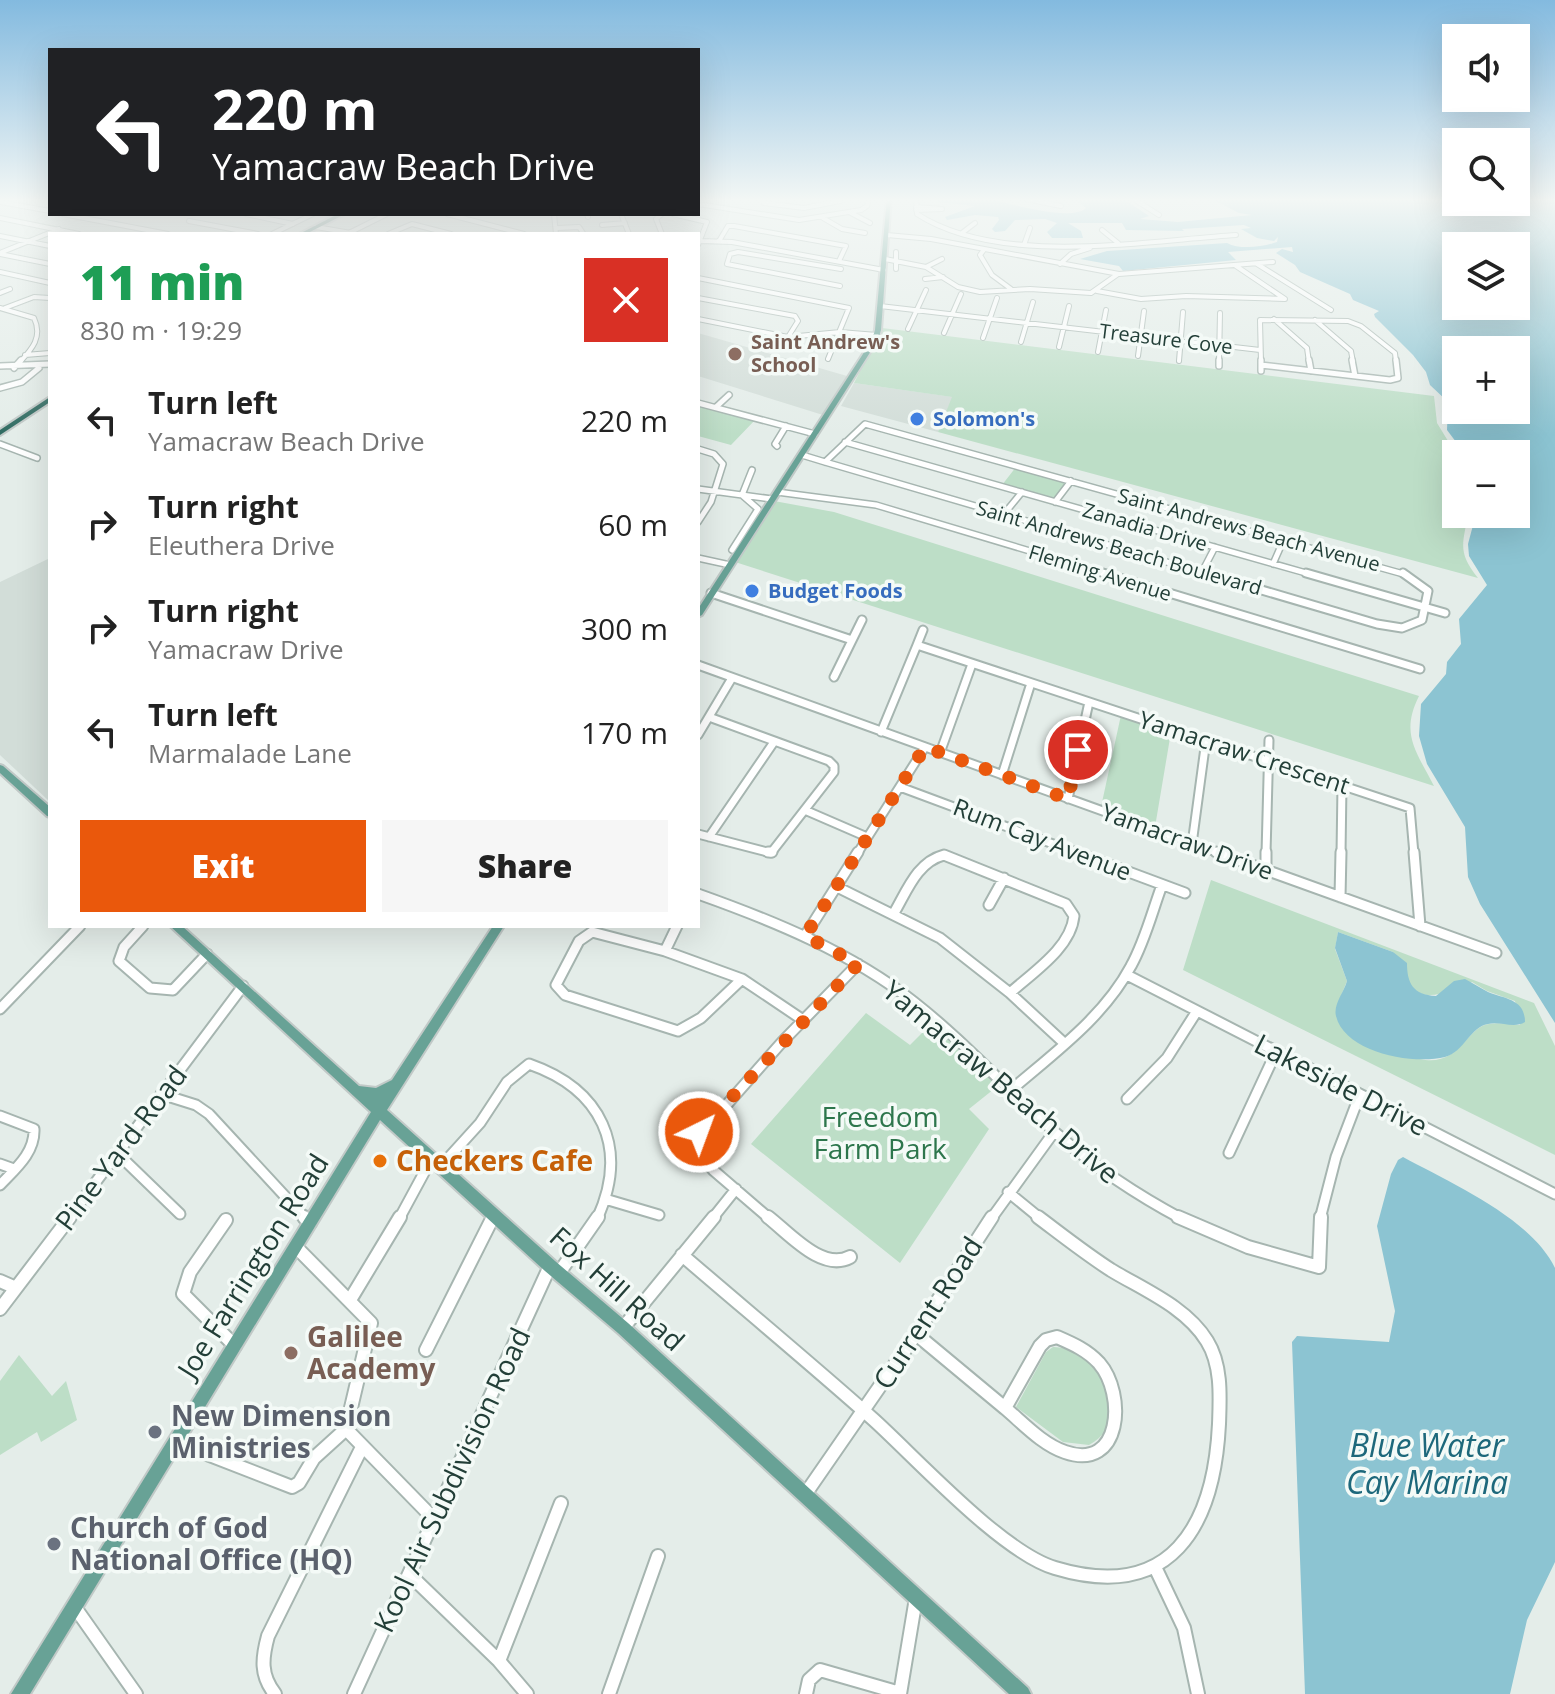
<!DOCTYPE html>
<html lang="en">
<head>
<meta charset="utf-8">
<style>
  :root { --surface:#fff; --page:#f6f6f6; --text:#222; --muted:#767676; --accent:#ea580c }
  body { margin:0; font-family:"Open Sans",sans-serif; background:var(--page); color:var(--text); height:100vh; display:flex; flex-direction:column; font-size:30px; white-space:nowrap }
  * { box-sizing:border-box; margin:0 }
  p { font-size:26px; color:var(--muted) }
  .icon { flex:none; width:44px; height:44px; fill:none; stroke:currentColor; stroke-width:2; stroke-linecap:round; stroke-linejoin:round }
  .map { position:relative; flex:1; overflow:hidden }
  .sheet { position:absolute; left:48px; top:232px; width:652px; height:696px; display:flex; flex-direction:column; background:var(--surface); border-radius:0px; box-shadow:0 8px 32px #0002 }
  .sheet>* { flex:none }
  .guide { position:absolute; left:48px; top:48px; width:652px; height:168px; border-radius:0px; box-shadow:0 8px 32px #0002; background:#202124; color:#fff; overflow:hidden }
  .fabs { position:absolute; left:1442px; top:24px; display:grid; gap:16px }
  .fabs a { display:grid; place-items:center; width:88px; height:88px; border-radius:0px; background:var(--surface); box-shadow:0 8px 32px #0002; font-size:40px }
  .pin { position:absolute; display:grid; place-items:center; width:68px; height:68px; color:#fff; margin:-34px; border:4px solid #fff; border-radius:50%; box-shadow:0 2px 8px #0007 }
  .me { position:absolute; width:88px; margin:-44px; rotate:42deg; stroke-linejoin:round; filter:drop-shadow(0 0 6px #0008) }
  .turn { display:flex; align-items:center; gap:28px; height:168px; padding:0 32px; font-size:36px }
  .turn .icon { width:104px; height:104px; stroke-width:2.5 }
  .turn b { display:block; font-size:56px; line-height:68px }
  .round { display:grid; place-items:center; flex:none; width:84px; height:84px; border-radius:0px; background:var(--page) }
  .summary { display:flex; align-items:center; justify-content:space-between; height:136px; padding:0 32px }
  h1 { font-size:48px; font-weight:800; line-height:60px; color:#1e9e55 }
  .cta { display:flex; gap:16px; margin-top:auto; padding:16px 32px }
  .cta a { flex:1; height:92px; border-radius:0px; background:var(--accent); color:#fff; font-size:32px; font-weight:800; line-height:92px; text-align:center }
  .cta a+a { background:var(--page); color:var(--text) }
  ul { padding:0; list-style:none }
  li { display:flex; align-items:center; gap:24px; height:104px; padding:0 32px }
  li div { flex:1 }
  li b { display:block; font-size:30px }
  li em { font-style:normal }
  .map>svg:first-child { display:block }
</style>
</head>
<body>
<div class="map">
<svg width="1555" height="1694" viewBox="0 0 1555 1694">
  <rect width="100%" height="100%" fill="#e4ede9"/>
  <path fill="#d2ddd8" d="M698,333L847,376L823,415L698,376Z
    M854,383L953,397L938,432L841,406Z
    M50,558V802L0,755V582Z"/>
  <path fill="#bddec7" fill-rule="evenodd" d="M882,328L1434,396L1437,423L1456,454V514H1468C1463,544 1457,552 1478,578L938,432L952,397L854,383Z
    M698,404L756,419L731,445L698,436Z
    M1016,467L1067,482L1054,499L1002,485Z
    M774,501L834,512L1419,696C1400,734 1416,751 1434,786L735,562Z
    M1121,715L1171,732L1155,827L1101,807Z
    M1211,880L1534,1003L1555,1046V1155L1183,970ZM1338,932L1393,952C1400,963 1404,978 1411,987C1427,1005 1454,988 1472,982L1487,991L1515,1001L1520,1025C1511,1024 1498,1022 1489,1024C1466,1027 1459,1068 1420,1059C1407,1056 1353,1014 1338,1003L1347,981L1335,949Z
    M866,1013L910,1045L932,1023L999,1085L969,1109L989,1129L900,1263L751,1144Z
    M1053,1347C1097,1346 1136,1422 1089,1445L1063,1442L1016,1407L1046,1352Z
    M19,1355L52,1396L66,1381L77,1420L41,1442L37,1432L0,1455V1381Z"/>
  <path fill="#8cc4d2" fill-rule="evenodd" d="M935,198C952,198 975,195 990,199C1001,201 1071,223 1086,208L1077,201L1063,198H1122L1149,216L1140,219L1178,222L1252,215L1239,213L1210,198H1456V202L1555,198V1023L1480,904L1468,877L1465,827L1427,764L1419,736L1421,704L1446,674L1447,662L1461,644L1459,619L1487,585L1469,556L1468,544L1476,514H1516V454H1465L1447,430L1448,402L1430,385L1426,372L1413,355L1375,317L1374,314L1379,311L1353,300L1350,294L1300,272L1295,265L1276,253L1282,249L1293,252L1292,247L1228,252L1236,260L1123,271L1119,266L1080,259L1107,251L1227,243C1240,250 1263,247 1277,242L1278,237L1274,241L1257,238L1241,229L1251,228L1244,225L1182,229L1184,231L1126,230L1122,223H1068L1081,231L1083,238H1052L1047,232L1057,223L1045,219L1015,220L1005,231L995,232L992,229L999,220L998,217L975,215L947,220L945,217L975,206L938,202ZM1456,246H1516V306H1456ZM1456,350H1516V410H1456Z
    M1338,932L1393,952L1407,963C1407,983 1413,995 1436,996L1454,981L1465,979C1473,983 1480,988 1488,992C1505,999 1525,999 1525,1022C1514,1029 1500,1021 1488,1024C1470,1027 1464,1052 1445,1057C1413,1065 1345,1053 1336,1016C1333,1005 1344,992 1347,981L1335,948Z
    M1403,1157C1451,1183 1531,1218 1555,1268V1562L1527,1620L1510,1694H1305L1292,1342L1297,1336L1389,1342L1395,1311L1377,1226L1391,1174L1398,1160Z"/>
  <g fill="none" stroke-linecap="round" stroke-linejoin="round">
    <g stroke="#a6b5b0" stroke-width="6">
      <path id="minor-far4" d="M916,198L917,214C999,267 1142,241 1236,235
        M1021,198L1061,206
        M1132,198L1159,215
        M0,202L50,211
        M764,203L804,208L840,201
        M698,204L799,220L861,210L867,206L869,198
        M916,207L942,209L916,210
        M851,213L870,223
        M63,214L168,234
        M246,214L293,224
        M447,214L524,234
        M554,214L556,234
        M587,214L588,217
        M621,214L629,234
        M662,214L656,219L662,234
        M673,214L707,222L698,245
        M0,218L79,234
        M823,218L842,229L865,233
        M189,221L258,234
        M602,225L625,223
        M316,227L351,233
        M557,228L579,227L583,233
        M1102,230L1118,243
        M962,233L975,223
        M272,234L313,214
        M347,234L387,214
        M388,234L412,224L451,234
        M887,235L931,239L1119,274L1273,262
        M0,236L50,246
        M700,241L732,242L884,270
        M719,241L728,226H734L846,246L839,261
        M1024,245L1030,228
        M983,251L980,255L992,275L1011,289
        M896,252V269
        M0,253L59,229
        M0,254L50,264
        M885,259L926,267L958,287L980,292L1030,289L1091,293L1118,274
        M1060,264L1071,254L1090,248
        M1257,264L1331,310
        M926,267L942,259
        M0,272L50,283
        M698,278L849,308L828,359
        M925,279L943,277
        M840,286L727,264L730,254L738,252L841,269
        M1097,291L1141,299L1186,296L1285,299L1236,266
        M0,293L10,289
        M698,298L795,316L798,321L788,337
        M880,306L1260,350
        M0,308L34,318C43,337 32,349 20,362
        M5,308L34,297L50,298
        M698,319L788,337L840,332L877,335
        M1274,319L1307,348L1309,362
        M1315,320L1351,351L1353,362
        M908,329L926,290
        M944,333L961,294
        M983,338L997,298
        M1021,342L1033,302
        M1059,347L1069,306
        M1098,352L1106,310
        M25,355L50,353
        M1138,356L1144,311
        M1179,361L1183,312
        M1219,362L1220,313
        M1261,362L1260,320L1348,321L1361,326L1395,353L1396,362"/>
    </g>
    <g stroke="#a6b5b0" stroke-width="8">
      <path id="minor-far3" d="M1261,360V371
        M1309,360L1311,371
        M1352,360L1355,376
        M1261,365L1390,380L1398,378L1396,360
        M0,366L50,364
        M1219,366V360
        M14,368L21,360
        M0,388L22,382L39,368
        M698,403L815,434
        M716,407L729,395
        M845,442L1313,575
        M0,444L37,458
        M777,446L775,444L786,426
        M698,449L714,454L723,464L711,502L698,522
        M802,455L825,462
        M825,462L1211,575
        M825,462L865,424L1407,575
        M698,489L772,499
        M777,492L876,505L1110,575
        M1055,502L1071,481
        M1004,514L1022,492
        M732,550L758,509L742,495L752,470
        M698,558L730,565
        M1273,564L1284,539
        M1202,572L1215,547"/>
    </g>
    <g stroke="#a6b5b0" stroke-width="11">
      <path id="minor-far2" d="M1103,573L1420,669
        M1204,573L1377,624L1402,628L1422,620L1428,591L1403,573
        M1306,573L1445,613
        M711,593L852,640
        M917,645L923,630
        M698,665L1222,854
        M834,677L862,620
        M881,732L917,645L1410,808L1414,854
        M698,735L732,678
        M940,753L972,664
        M1002,775L1031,683
        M900,787L1080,854
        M1068,799L1089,702
        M807,811L867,837
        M698,834L771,853L834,772V766L829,761L709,717
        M709,837L774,742
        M1192,844L1206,740
        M857,854L925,747
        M1266,854L1269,740
        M1341,854L1342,785"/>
    </g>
    <g stroke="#a6b5b0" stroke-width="13">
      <path id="minor-far1" d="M768,852H772
        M1075,852L1185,893
        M1216,852L1496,953
        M1414,852L1420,926
        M1266,870V852
        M837,887L940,938L1010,993L1064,1043
        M698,894C774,921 850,952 914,1002C965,1042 1008,1091 1057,1134C1095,1167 1137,1195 1182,1219
        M1340,897L1341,852
        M989,905L1004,878
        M894,913C907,891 917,862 944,855L1066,904L1074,916C1071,948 1032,973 1010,993
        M143,926L124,947L119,961L150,988L173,990L207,954
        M592,932L665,951L742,979L701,1018L678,1031L565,995L556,985L579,941Z
        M805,936L858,852
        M665,951L677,926
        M1127,975L1555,1194
        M742,979L803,1020
        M0,1009L80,926
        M1011,1090C1054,1053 1104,1017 1131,966C1145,941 1152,912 1162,885
        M161,1094L196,1105L209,1114L306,1219
        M1127,1099L1167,1058L1197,1011
        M0,1116L34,1129C35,1153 15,1169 0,1185
        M117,1153L180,1214
        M1229,1153L1276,1052
        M0,1164L14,1169
        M441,1166L480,1123L507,1082L529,1064C601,1089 630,1147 597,1219
        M1008,1192L1041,1219
        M605,1199L659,1215
        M68,1219L243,986
        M399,1219L432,1158
        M492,1219L494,1215
        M712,1219L736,1189
        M770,1219L713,1170L692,1144L782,1042L858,964
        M991,1219L1054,1132
        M1320,1219L1336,1157L1360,1094"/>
    </g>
    <g stroke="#a6b5b0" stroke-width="16">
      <path id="minor" d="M304,1217L310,1223
        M768,1217C789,1233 822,1272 850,1257
        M1178,1217L1248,1247L1319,1267L1321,1217
        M226,1220L190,1272L183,1294L235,1346
        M296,1247L371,1323L346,1429L434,1519
        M682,1255C746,1310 811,1364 874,1420C918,1460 1003,1553 1055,1568C1171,1603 1214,1526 1219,1424C1220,1397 1222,1365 1207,1341C1186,1307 1144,1290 1111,1270C1086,1254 1062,1235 1038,1217
        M559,1273L598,1217
        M0,1281L16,1288
        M350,1300L400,1217
        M0,1309L70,1217
        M623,1328L714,1217
        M916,1334L1005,1408
        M1057,1337C1073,1344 1087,1350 1099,1363C1126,1394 1122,1472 1065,1452C1042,1444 1024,1424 1005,1408L1040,1346L1046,1340Z
        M426,1350L493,1217
        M176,1442L292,1487L299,1483L314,1458L346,1429
        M804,1496L916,1334L992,1217
        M1155,1567L1184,1628L1198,1694
        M409,1574L499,1661L527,1694
        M74,1606L136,1694
        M499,1661L561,1503
        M275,1694C260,1675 262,1658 268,1636L362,1447
        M354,1694L550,1266
        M609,1694L658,1556
        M806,1694L809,1680L820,1670L900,1693
        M900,1694L916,1598"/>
    </g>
    <g stroke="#c1c9c7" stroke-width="4">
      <path id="major" d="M887,198H891L881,330L878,340L702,615L698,617V609L872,340L875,330Z
        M0,765L3,766L50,807V817L47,816L0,773Z
        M170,926H182L359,1086L376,1088L392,1080L493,926H504L387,1110L555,1261L628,1323L1028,1688L1031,1694H1009L618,1333L545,1271L380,1120L30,1694H11L371,1112Z"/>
    </g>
    <g stroke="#c1c9c7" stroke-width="4">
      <path id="highway" d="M338,214H345L306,234H299Z
        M50,397V402L0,435V430Z"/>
    </g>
    <use href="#minor-far4" stroke="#fff" stroke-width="4"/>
    <use href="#minor-far3" stroke="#fff" stroke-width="5"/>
    <use href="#minor-far2" stroke="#fff" stroke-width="7"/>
    <use href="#minor-far1" stroke="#fff" stroke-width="9"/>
    <use href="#minor" stroke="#fff" stroke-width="12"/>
    <use href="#major" fill="#68a296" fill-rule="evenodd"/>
    <use href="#highway" fill="#2f6b61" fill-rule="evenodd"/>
  </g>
  <linearGradient id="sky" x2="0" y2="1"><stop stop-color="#83badf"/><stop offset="0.46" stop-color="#f3f7f5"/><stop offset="1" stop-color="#f3f7f5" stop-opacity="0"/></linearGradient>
  <rect width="1555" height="435" fill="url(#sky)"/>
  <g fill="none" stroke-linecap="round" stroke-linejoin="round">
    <path stroke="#ea580c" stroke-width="14" stroke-dasharray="0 25.2" d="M699,1132L858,964L805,936L925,747L1068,799L1078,750"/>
  </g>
  <g fill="#8d6e63" stroke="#f4faf7" stroke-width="3">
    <circle cx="735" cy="354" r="8"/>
    <circle cx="291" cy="1353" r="8"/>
  </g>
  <g fill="#3f7fe0" stroke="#f4faf7" stroke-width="3">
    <circle cx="917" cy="419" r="8"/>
    <circle cx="752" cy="591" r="8"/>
  </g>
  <circle fill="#e8710a" stroke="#f4faf7" stroke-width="3" cx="380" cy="1161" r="8"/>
  <g fill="#6b7280" stroke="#f4faf7" stroke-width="3">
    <circle cx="155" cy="1432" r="8"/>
    <circle cx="54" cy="1544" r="8"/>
  </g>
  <g text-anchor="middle" stroke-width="7" stroke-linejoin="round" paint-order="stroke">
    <g font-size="20" fill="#233f38" stroke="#f4faf7">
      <text transform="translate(1166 339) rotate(7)" y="7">Treasure Cove</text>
      <text transform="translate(1145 527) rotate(16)" y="7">Zanadia Drive</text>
      <text transform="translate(1249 530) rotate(15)" y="7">Saint Andrews Beach Avenue</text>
      <text transform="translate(1119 548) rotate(16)" y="7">Saint Andrews Beach Boulevard</text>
      <text transform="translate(1100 573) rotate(17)" y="7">Fleming Avenue</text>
    </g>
    <g font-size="20" font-weight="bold" fill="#785e54" stroke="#f4faf7" text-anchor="start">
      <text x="751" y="349">Saint Andrew's<tspan x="751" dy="23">School</tspan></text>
    </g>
    <g font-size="20" font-weight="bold" fill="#366cbe" stroke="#f4faf7" text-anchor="start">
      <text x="933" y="426">Solomon's</text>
      <text x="768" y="598">Budget Foods</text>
    </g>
    <g font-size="24" fill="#233f38" stroke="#f4faf7">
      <text transform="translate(1244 753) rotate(18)" y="8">Yamacraw Crescent</text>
      <text transform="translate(1042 840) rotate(21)" y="8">Rum Cay Avenue</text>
      <text transform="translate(1187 842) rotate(20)" y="8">Yamacraw Drive</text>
    </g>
    <g font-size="28" fill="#233f38" stroke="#f4faf7">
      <text transform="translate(1001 1082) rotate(40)" y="10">Yamacraw Beach Drive</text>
      <text transform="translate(1341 1085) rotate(27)" y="10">Lakeside Drive</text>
      <text transform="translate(121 1148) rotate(-53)" y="10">Pine Yard Road</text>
      <text transform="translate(253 1266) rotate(-58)" y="10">Joe Farrington Road</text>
      <text transform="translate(617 1289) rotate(42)" y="10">Fox Hill Road</text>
      <text transform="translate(928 1313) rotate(-57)" y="10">Current Road</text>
      <text transform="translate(452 1480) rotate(-65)" y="10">Kool Air Subdivision Road</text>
    </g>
    <g font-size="28" fill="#2d764c" stroke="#f4faf7">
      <text x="880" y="1127">Freedom<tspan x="880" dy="32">Farm Park</tspan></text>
    </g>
    <g font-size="28" font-weight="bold" fill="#c56008" stroke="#f4faf7" text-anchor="start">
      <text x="396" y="1171">Checkers Cafe</text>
    </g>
    <g font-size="28" font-weight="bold" fill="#785e54" stroke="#f4faf7" text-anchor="start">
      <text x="307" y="1347">Galilee<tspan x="307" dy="32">Academy</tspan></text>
    </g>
    <g font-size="28" font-weight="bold" fill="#5b616d" stroke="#f4faf7" text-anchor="start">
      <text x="171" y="1426">New Dimension<tspan x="171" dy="32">Ministries</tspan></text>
      <text x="70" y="1538">Church of God<tspan x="70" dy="32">National Office (HQ)</tspan></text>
    </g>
    <g font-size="32" font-style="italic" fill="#1d687b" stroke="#f4faf7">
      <text x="1427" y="1457">Blue Water<tspan x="1427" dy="37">Cay Marina</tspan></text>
    </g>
  </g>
</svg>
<div class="fabs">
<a><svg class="icon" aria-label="sound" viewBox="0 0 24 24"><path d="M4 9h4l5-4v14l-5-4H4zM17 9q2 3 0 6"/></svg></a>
<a><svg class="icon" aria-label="search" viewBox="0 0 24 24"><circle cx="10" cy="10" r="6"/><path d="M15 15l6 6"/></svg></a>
<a><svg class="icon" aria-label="layers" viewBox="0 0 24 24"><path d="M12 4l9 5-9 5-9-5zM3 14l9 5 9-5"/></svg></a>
<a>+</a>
<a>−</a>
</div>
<div class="pin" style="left:1078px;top:750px;background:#d93025"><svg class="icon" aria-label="arrive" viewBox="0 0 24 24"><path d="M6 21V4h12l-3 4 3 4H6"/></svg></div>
<svg class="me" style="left:699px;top:1132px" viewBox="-20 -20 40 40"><circle r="17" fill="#ea580c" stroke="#fff" stroke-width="3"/><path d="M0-11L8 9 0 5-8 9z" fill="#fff"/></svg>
<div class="guide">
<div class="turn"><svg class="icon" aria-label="left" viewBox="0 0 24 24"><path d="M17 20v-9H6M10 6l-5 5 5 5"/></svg><div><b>220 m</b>Yamacraw Beach Drive</div></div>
</div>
<section class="sheet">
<div class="summary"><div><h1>11 min</h1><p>830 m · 19:29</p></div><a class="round" style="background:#d93025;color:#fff"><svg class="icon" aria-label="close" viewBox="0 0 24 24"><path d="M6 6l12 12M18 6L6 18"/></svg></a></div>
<ul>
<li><svg class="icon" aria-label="left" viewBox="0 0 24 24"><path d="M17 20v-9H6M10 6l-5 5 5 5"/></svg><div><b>Turn left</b><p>Yamacraw Beach Drive</p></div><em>220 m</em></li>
<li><svg class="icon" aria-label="right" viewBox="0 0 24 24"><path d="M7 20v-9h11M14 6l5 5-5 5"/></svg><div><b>Turn right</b><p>Eleuthera Drive</p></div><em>60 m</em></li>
<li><svg class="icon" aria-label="right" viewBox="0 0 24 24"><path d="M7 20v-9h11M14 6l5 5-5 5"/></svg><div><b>Turn right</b><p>Yamacraw Drive</p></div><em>300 m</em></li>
<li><svg class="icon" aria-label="left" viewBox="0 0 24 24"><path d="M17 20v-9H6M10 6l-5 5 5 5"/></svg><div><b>Turn left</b><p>Marmalade Lane</p></div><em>170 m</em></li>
</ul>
<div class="cta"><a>Exit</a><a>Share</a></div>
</section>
</div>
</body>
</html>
